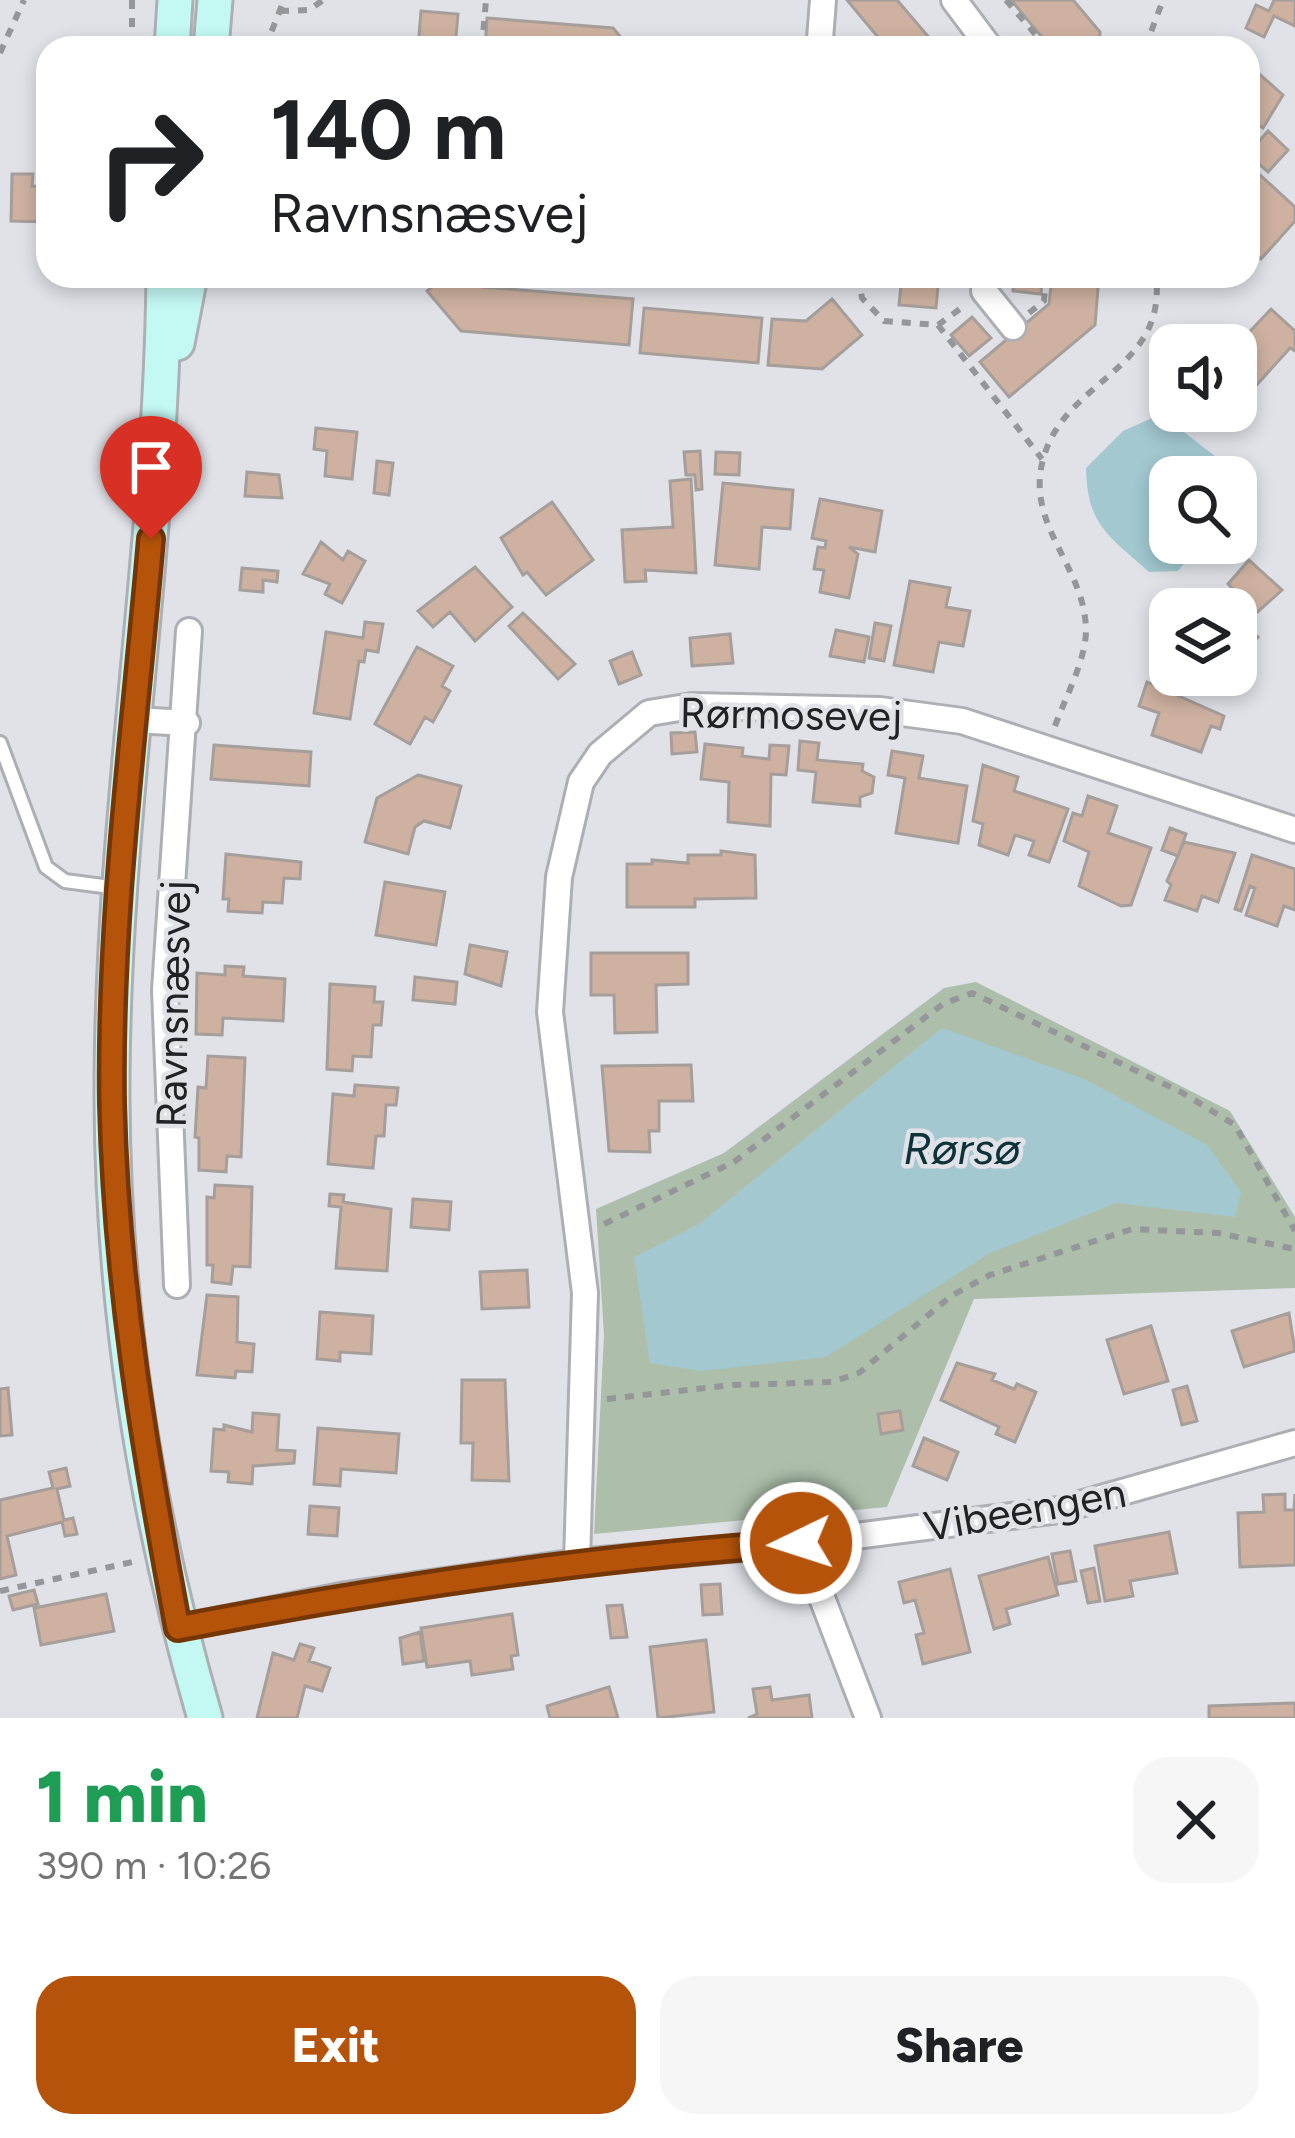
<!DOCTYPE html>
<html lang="en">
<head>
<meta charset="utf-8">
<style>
  :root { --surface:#fff; --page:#f6f6f6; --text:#202124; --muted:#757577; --accent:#b45309 }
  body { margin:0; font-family:Figtree,sans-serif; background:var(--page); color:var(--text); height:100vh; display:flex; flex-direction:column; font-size:45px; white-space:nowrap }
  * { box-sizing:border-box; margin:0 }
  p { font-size:39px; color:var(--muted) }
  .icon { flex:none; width:66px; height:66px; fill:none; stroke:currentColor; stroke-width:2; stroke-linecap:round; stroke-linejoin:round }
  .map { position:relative; height:1718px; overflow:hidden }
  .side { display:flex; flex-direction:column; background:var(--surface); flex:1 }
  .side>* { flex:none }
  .guide { position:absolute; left:36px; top:36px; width:1224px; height:252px; border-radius:36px; box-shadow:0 6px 18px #0003; background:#fff; color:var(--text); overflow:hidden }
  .controls { position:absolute; left:1149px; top:324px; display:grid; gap:24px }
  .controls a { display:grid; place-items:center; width:108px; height:108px; border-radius:24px; background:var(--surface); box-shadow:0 6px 18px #0003; font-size:60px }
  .pin { position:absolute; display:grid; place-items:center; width:102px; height:102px; color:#fff; margin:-123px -51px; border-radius:50% 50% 50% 0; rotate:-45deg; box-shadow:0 0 12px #0007 }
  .pin .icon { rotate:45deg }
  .me { position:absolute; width:132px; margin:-66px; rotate:266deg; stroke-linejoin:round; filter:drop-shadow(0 0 9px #0008) }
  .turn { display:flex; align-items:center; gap:42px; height:252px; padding:0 36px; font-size:54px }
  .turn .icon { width:156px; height:156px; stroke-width:2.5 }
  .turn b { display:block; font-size:84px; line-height:102px }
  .round { display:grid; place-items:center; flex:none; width:126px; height:126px; border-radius:36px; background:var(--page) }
  .summary { display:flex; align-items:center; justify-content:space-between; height:204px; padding:0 36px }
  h1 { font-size:72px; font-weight:800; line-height:90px; color:#1e9e55 }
  .button { display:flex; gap:24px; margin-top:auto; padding:24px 36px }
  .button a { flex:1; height:138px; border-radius:36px; background:var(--accent); color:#fff; font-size:48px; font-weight:800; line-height:138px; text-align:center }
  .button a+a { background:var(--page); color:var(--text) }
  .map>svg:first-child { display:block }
</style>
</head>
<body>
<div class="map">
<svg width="1295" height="1718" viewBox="0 0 1295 1718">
  <rect width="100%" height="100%" fill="#e0e2e8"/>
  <path fill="#adbfab" d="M976,982L1230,1111L1295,1217V1288L974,1299L887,1507L594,1534L604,1335L596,1209L724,1153L944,988Z"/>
  <path fill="#a3c8d0" d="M1161,414L1216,457L1227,476L1170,477V543H1201L1178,571L1149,572C1109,536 1087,525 1086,468L1123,431Z
    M942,1028L1084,1079L1207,1145L1241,1192L1235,1217L1116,1203L990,1253L826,1357L701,1371L650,1363L634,1257L699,1224Z"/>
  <path fill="#ceb1a0" stroke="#a59e9b" stroke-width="3" d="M847,0H897L938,48H887Z
    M1011,0H1073L1100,32L1099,48H1051Z
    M1274,0H1295V26L1274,16L1264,37L1246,28L1256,5L1269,11Z
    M421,11L458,14L455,48H418Z
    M487,18L613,28L630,48H485Z
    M1248,64L1283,95L1263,128L1248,119Z
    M1268,131L1288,150L1268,172L1248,154Z
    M1248,164L1295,207V221L1261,259L1248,248Z
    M12,174H33L32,186L48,187V222L11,221Z
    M446,276H473L482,287L633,299L629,345L461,331L427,291Z
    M902,276H939L936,308L899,305Z
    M1014,276H1042L1041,294L1013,291Z
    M1052,276H1099L1095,325L1009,397L980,362L1049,304Z
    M832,299L862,335L822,369L768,365L772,319L806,321Z
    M644,308L762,318L758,363L640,353Z
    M1271,309L1295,331V351L1290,348L1243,400L1236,394V346Z
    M972,317L991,338L969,356L951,335Z
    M316,428L357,432L352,479L325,476L327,451L314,449Z
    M700,451L702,489L696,490L695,475H686L684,452Z
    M716,452L740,453L739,475L715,474Z
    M377,461L393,463L389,495L374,493Z
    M247,472L279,475L282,498L245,496Z
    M691,479L696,573L645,570L646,581L625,582L622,530L673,527L670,481Z
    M723,483L793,490L790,529L762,527L759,569L715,565Z
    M820,499L882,511L875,552L849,547L858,554L849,598L820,592L824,570L814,569L818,547L825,548L826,541L812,538Z
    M552,502L593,560L546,595L527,572L523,575L501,538Z
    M321,542L343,560L348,551L365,561L342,603L325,594L330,584L303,574Z
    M1249,560L1282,590L1244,624L1258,637L1236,661V609H1205L1232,588L1228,584Z
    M475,567L512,607L475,641L450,612L433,627L418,611Z
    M242,568L278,571L277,582L263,580V592L240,590Z
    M910,581L950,588L946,607L970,611L963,646L939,642L933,672L894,665Z
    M523,613L575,664L558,679L509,626Z
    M365,622L383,624L378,652L366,650L364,662L359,661L350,719L314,713L326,632L363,638Z
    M875,623L891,626L884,661L869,658Z
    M836,630L869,637L864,662L830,656Z
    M730,634L733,663L692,666L690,638Z
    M417,647L453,666L442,686L450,691L433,722L425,717L410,744L375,724Z
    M632,652L641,675L619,684L610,661Z
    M1147,682L1224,716L1220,729L1211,726L1201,752L1152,735L1159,713L1139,706Z
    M695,732L697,752L672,754L671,733Z
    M800,741L819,743L817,760L863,764L862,771L874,777L872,793L860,797V806L813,802L816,772L798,770Z
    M705,744L743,748L742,756L769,759L770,745L789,746L786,775L771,774L770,826L728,822L729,782L701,779Z
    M214,745L311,752L309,786L211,779Z
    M892,751L923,756L919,778L967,786L958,843L896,833L905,778L888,775Z
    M983,765L1018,777L1014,791L1068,809L1049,862L1029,855L1034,841L1015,835L1008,855L979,845L983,824L973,821Z
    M418,775L461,786L450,828L424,821L415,827L408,854L365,842L377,798Z
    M1088,796L1117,806L1108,833L1151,848L1131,905L1121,906L1079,886L1089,852L1064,841L1073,813L1082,816Z
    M1170,828L1186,834L1178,856L1162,850Z
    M1184,842L1235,853L1218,902L1202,896L1197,911L1165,900L1171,885L1167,881Z
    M721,851L755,855L756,898L695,899V907H627V864H652V860L688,863V855H721Z
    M226,854L301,862L300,879L284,878L282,903L263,902L262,913L228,911L229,899H223Z
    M1252,855L1295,869V910L1284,906L1277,926L1246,915L1255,888L1250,886L1241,911L1235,909Z
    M385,882L445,892L436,945L376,935Z
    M470,945L507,952L501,986L465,974Z
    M591,953H688V984L656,985L657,1032L615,1033L614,995H591Z
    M225,966L244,967L243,976L285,979L283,1021L223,1018L222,1035L196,1034L197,973L225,975Z
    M415,977L457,982L455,1004L413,1000Z
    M330,984L375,987L374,1002H383L381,1025H373L371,1057L353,1056L352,1071L327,1069Z
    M208,1056L245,1058L241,1157L227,1156L226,1172L199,1170V1138L195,1137L198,1087L206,1088Z
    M691,1065L693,1101H659V1131H649L650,1152L609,1151L602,1066Z
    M355,1085L398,1088L396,1105H386L384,1136H376L373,1168L328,1164L333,1094L354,1096Z
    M215,1185L252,1187L250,1267L233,1266L231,1284L212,1282L213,1265H207V1197L214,1198Z
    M330,1194L344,1195L343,1202L391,1209L387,1271L336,1268L341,1207L329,1206Z
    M413,1199L451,1202L449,1230L411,1227Z
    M527,1270L529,1307L482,1309L480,1272Z
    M207,1295L238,1297L237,1342L254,1344L252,1372L236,1371L235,1378L197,1375Z
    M320,1312L373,1316L371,1354L340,1352V1361L317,1359Z
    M1289,1313L1295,1351L1244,1367L1232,1331Z
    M1151,1326L1168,1381L1124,1394L1107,1340Z
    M957,1363L995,1374L992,1380L1014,1389L1017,1384L1036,1392L1015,1442L996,1434L999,1427L941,1400Z
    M462,1380H505L509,1481L472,1480L473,1443H461Z
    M1187,1386L1197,1421L1182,1425L1173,1390Z
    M8,1388L12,1435L0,1436V1389Z
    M900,1411L903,1430L881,1434L878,1414Z
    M253,1413L279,1415L277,1450L295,1451L294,1463L253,1466L252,1484L228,1482L229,1472L211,1471L214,1429L224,1430V1425L252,1432Z
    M318,1428L399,1434L396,1473L341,1469L340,1486L314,1484Z
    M924,1438L958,1452L947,1480L913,1466Z
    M66,1468L70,1486L57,1489L64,1520L73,1518L77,1534L65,1536L62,1522L7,1536L16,1575L0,1579V1500L53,1488L49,1472Z
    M1285,1494V1510H1294L1295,1494V1565L1240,1567L1238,1513L1264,1512L1263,1495Z
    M310,1506L339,1508L337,1536L308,1534Z
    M1169,1532L1177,1573L1130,1581L1133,1596L1105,1601L1095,1546Z
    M1070,1551L1076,1581L1058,1584L1052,1554Z
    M1048,1557L1058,1595L1006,1609L1010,1624L994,1629L979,1576Z
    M1094,1568L1100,1601L1088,1603L1081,1571Z
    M950,1569L970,1652L923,1664L916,1635L924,1633L915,1600L904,1603L899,1582Z
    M720,1584L722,1614L703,1615L701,1585Z
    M34,1590L38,1604L13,1610L9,1596Z
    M106,1594L114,1631L41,1645L34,1608Z
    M622,1605L627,1637L611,1638L607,1606Z
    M512,1614L518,1655L511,1656L513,1669L472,1675L470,1661L427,1667L421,1628Z
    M420,1632L424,1661L403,1664L400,1638Z
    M706,1640L714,1712L658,1718L650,1647Z
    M300,1644L314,1648L309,1661L330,1668L322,1691L305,1686L297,1718H257L273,1653L294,1660Z
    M609,1687L618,1718H550L547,1706Z
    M770,1687L772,1700L809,1695L812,1718H748L757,1714L753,1689Z
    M1295,1703V1718H1209V1706Z"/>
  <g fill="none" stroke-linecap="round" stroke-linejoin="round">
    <g stroke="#aeafb5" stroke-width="18">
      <path id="lane" d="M0,743L46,867L65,881L118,888"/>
    </g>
    <g stroke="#aeafb5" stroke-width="30">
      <path id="street" d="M823,0L820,39L826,48
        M954,0L990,48
        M985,276L984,291L1013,327
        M135,720L187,723
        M177,1285L165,990L189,631
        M801,1543L868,1718
        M577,1562L585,1293L550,1012L559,877L581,782L600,754L649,713L692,706L880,710L962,721L1295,830
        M179,1628L346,1595L577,1562L801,1543L1059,1510L1295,1443"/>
    </g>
    <g stroke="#aeafb5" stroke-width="39">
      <path id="secondary" d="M172,48L175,0
        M211,48L215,0
        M164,276C161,551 111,825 112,1100C113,1308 147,1519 205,1718
        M177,343L190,276"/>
    </g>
    <path stroke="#94969a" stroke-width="6" stroke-dasharray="9 9" stroke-linecap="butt" d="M132,0V48
      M1006,0L1047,48
      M280,11L309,10L323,0
      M265,48L284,0
      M482,48L486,0
      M1145,48L1163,0
      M0,53L24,0
      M858,276L862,298L884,321L938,325L964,306
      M1029,313L1044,301L1046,276
      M938,325L1042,459
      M1055,726C1065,698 1086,660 1086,630C1085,565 1023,524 1044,456C1067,379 1167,370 1156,276
      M604,1224L734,1162L943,1004L972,993L1181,1092L1235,1125L1295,1231
      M607,1399L733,1385L832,1382L859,1373L951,1296L990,1275L1132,1229L1218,1233L1295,1249
      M0,1591L137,1561"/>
    <use href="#lane" stroke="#fff" stroke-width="12"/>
    <use href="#street" stroke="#fff" stroke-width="24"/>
    <use href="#secondary" stroke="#c3f8f3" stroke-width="33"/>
  </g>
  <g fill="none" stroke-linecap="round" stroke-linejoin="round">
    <g stroke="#753606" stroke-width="30">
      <path id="route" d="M151,539C135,726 109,916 112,1104C116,1282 145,1453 178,1628C385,1588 591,1557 801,1543"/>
    </g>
    <use href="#route" stroke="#b45309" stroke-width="21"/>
  </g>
  <g text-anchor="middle" stroke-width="9" stroke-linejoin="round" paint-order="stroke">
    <g font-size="42" fill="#222225" stroke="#e0e2e8">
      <text transform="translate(791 714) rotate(1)" y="15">Rørmosevej</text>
      <text transform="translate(173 1004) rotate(-89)" y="15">Ravnsnæsvej</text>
      <text transform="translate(1025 1509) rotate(-10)" y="15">Vibeengen</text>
    </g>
    <g font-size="45" font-style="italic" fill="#0d3239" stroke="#e0e2e8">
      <text x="962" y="1164">Rørsø</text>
    </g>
  </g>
</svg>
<div class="controls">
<a><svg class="icon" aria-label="sound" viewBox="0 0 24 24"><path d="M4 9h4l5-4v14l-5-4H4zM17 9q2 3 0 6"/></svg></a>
<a><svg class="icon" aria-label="search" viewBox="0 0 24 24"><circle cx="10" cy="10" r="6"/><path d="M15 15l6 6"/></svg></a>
<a><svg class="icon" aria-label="layers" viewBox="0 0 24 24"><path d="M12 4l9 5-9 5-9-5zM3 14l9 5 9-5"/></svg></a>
</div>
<div class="pin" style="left:151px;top:539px;background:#d93025"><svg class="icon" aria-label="arrive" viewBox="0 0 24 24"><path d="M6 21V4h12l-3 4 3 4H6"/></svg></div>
<svg class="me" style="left:801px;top:1543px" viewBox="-20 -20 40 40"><circle r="17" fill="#b45309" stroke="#fff" stroke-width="3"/><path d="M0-11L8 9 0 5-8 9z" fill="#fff"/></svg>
<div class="guide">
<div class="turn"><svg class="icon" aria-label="right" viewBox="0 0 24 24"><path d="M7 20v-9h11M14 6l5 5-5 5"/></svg><div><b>140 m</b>Ravnsnæsvej</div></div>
</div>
</div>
<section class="side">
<div class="summary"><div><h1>1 min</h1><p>390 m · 10:26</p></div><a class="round"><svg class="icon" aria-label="close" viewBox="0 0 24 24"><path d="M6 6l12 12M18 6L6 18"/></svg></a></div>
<div class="button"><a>Exit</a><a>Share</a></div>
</section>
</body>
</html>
